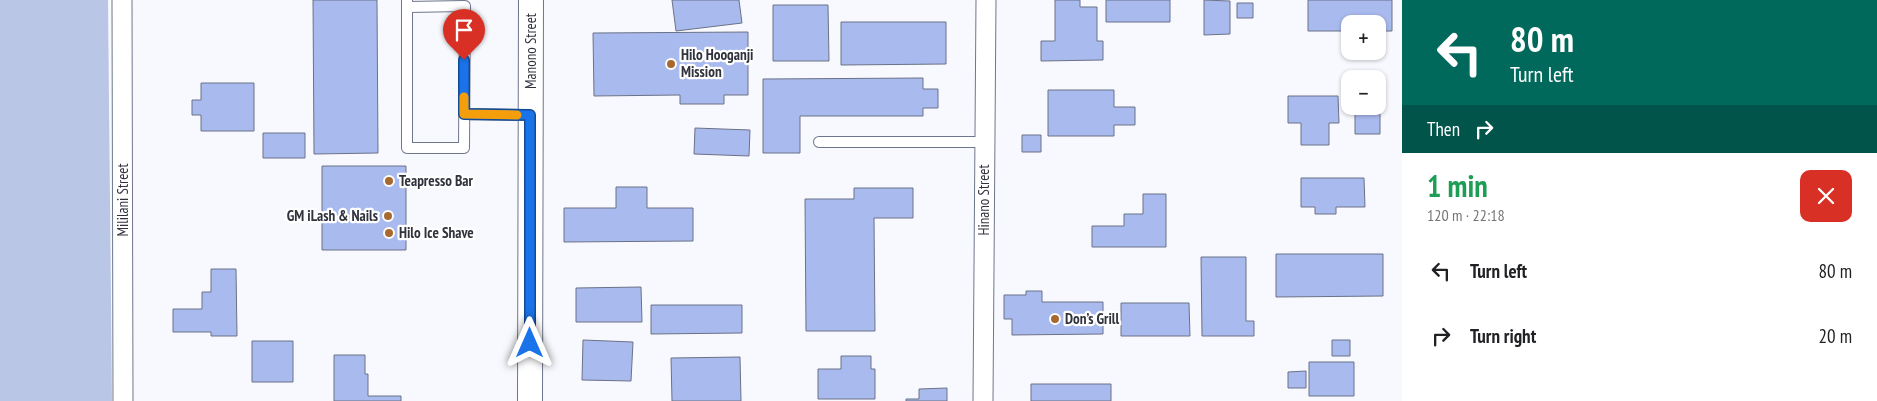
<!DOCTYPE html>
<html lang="en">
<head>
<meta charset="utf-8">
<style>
  :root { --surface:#fff; --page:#f6f6f6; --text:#202124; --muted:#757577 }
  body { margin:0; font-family:"PT Sans Narrow",sans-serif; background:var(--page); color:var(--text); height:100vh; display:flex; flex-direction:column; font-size:19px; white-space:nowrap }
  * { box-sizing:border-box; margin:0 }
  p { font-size:16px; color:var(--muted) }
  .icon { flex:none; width:28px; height:28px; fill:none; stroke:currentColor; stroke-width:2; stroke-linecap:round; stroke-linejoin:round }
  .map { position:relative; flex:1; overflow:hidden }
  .side { display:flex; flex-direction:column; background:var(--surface); width:475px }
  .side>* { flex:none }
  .banner { background:#00695c; color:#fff; overflow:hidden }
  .controls { position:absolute; left:1341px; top:15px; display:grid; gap:10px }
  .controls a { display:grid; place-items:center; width:45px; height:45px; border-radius:10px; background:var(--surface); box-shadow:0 1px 4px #0004; font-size:25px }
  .pin { position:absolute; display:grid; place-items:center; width:42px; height:42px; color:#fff; margin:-51px -21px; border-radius:50% 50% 50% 0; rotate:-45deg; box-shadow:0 0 5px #0007 }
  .pin .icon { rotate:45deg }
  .me { position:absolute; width:55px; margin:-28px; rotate:0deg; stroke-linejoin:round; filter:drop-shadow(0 0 4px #0008) }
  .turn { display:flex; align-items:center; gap:18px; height:105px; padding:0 25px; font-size:22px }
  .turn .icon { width:65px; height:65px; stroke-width:2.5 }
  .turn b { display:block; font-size:35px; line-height:42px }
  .then { display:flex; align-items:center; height:48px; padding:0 25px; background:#0003; gap:10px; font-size:19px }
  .round { display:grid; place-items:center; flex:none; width:52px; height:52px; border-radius:10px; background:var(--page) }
  .overview { display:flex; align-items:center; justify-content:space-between; height:85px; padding:0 25px }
  h1 { font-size:30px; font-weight:600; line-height:38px; color:#1e9e55 }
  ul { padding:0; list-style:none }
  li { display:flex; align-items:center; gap:15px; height:65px; padding:0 25px }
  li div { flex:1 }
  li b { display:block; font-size:19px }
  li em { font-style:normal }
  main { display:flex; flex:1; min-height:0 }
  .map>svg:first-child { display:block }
</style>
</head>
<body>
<main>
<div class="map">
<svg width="1402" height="401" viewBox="0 0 1402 401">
  <rect width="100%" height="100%" fill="#f8f9fe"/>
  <path fill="#bac6e6" d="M0,0H108L112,401H0Z"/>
  <path fill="#a9baee" stroke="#6b7287" d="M313,0H377L378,153L314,154Z
    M672,0H739L742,23L676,31Z
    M1055,0H1080V7H1097V41H1103V60L1041,61V41H1055Z
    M1106,0H1170V22H1106Z
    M1204,0L1230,1V34L1204,35Z
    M1308,0H1392V31H1378V24H1350V31H1308Z
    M1237,3H1253V18H1237Z
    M773,5H828L829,61H773Z
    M841,22H946V64L841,65Z
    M748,32V95H724V104H680V95L594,96L593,33Z
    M923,78V89H938V108H923V116H800V153H763V79Z
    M201,83H254V131H201V115H192V100H201Z
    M1048,90H1114V107H1135V125H1114V136H1048Z
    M1288,96H1338L1339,123H1329V145H1301V123H1288Z
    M1355,113H1380V134H1355Z
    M695,128L750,130L749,156L694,154Z
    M263,133H305V158H263Z
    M1022,135H1041V152H1022Z
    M322,166H406V250H322Z
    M1301,178H1364L1365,207H1336V214H1315V207H1301Z
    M616,187H647V208H693V241L564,242V208H616Z
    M854,188H913V218H874L875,331H806L805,199H854Z
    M1143,194H1166V247H1092V226H1124V214H1143Z
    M1276,254H1383V296L1276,297Z
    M1201,257H1246V321H1254V336H1202Z
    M211,269H236L237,336H211V332H173V309H202V292H211Z
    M641,287L642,322H576V288Z
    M1026,291H1042V302H1103V334L1012,335V319H1004V295H1026Z
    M1121,303H1189L1190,336H1121Z
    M651,305H742V333L651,334Z
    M583,340L633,342L631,381L582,380Z
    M1332,340H1350V356H1332Z
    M252,341H293V382H252Z
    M334,355H365V374H368V396H401V401H334Z
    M841,356H871V369H875V399H818V369H841Z
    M740,357L741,401H672L671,358Z
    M1309,362H1354V396H1309Z
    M1306,371V388H1288V372Z
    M1031,384H1111V401H1031Z
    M947,388V401H906V399H919V389Z"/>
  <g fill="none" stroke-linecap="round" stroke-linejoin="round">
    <g stroke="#6f768b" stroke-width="12">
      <path id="service" d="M407,0V148H464L465,6L407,7
        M464,114L530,115
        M819,142H985"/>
    </g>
    <g stroke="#6f768b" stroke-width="21">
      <path id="minor" d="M122,0L123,401
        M983,401L986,0"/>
    </g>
    <g stroke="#6f768b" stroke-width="26">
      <path id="tertiary" d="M530,401L531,0"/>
    </g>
    <use href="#service" stroke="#fff" stroke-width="10"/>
    <use href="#minor" stroke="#fff" stroke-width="19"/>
    <use href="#tertiary" stroke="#fff" stroke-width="24"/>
  </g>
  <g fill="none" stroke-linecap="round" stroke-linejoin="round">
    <g stroke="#114b97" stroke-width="12">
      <path id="route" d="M464,60V114L530,115V343"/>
    </g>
    <use href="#route" stroke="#1a73e8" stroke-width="9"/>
    <path stroke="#f59e0b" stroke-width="9" d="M464,97V114L517,115"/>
  </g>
  <g fill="#a86930" stroke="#fff" stroke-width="2">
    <circle cx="671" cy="64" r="5"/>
    <circle cx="389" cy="181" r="5"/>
    <circle cx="388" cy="216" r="5"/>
    <circle cx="389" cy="233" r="5"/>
    <circle cx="1055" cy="319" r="5"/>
  </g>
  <g text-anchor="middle" stroke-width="4.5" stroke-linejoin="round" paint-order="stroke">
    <g font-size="15" fill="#30333c" stroke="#fff">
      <text transform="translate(531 51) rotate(-90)" y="5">Manono Street</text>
      <text transform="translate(123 200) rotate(-90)" y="5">Mililani Street</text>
      <text transform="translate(984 200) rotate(-90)" y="5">Hinano Street</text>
    </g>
    <g font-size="15" font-weight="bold" fill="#30333c" stroke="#fff" text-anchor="start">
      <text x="681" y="60">Hilo Hooganji<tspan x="681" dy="17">Mission</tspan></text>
      <text x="399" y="186">Teapresso Bar</text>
      <text x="378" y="221" text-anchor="end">GM iLash &amp; Nails</text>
      <text x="399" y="238">Hilo Ice Shave</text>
      <text x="1065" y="324">Don’s Grill</text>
    </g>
  </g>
</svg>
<div class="controls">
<a>+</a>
<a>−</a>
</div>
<div class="pin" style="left:464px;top:60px;background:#d93025"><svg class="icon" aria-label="arrive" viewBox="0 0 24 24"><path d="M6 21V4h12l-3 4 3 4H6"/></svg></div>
<svg class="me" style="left:530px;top:343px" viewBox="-20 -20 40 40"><path d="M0-17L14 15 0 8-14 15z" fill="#1a73e8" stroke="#fff" stroke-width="4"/></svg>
</div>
<section class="side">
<div class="banner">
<div class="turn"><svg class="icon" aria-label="left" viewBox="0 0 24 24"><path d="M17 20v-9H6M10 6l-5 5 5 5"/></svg><div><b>80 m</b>Turn left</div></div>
<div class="then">Then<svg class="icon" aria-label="right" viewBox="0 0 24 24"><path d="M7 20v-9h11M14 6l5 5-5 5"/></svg></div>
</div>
<div class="overview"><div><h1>1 min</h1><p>120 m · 22:18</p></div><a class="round" style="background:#d93025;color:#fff"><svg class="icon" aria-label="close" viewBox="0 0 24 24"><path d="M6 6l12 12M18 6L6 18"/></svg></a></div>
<ul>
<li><svg class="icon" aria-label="left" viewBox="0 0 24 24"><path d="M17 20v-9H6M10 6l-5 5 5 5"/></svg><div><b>Turn left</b></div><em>80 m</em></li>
<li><svg class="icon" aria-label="right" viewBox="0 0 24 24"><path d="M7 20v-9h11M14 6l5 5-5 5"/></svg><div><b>Turn right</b></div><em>20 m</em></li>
</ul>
</section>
</main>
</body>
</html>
